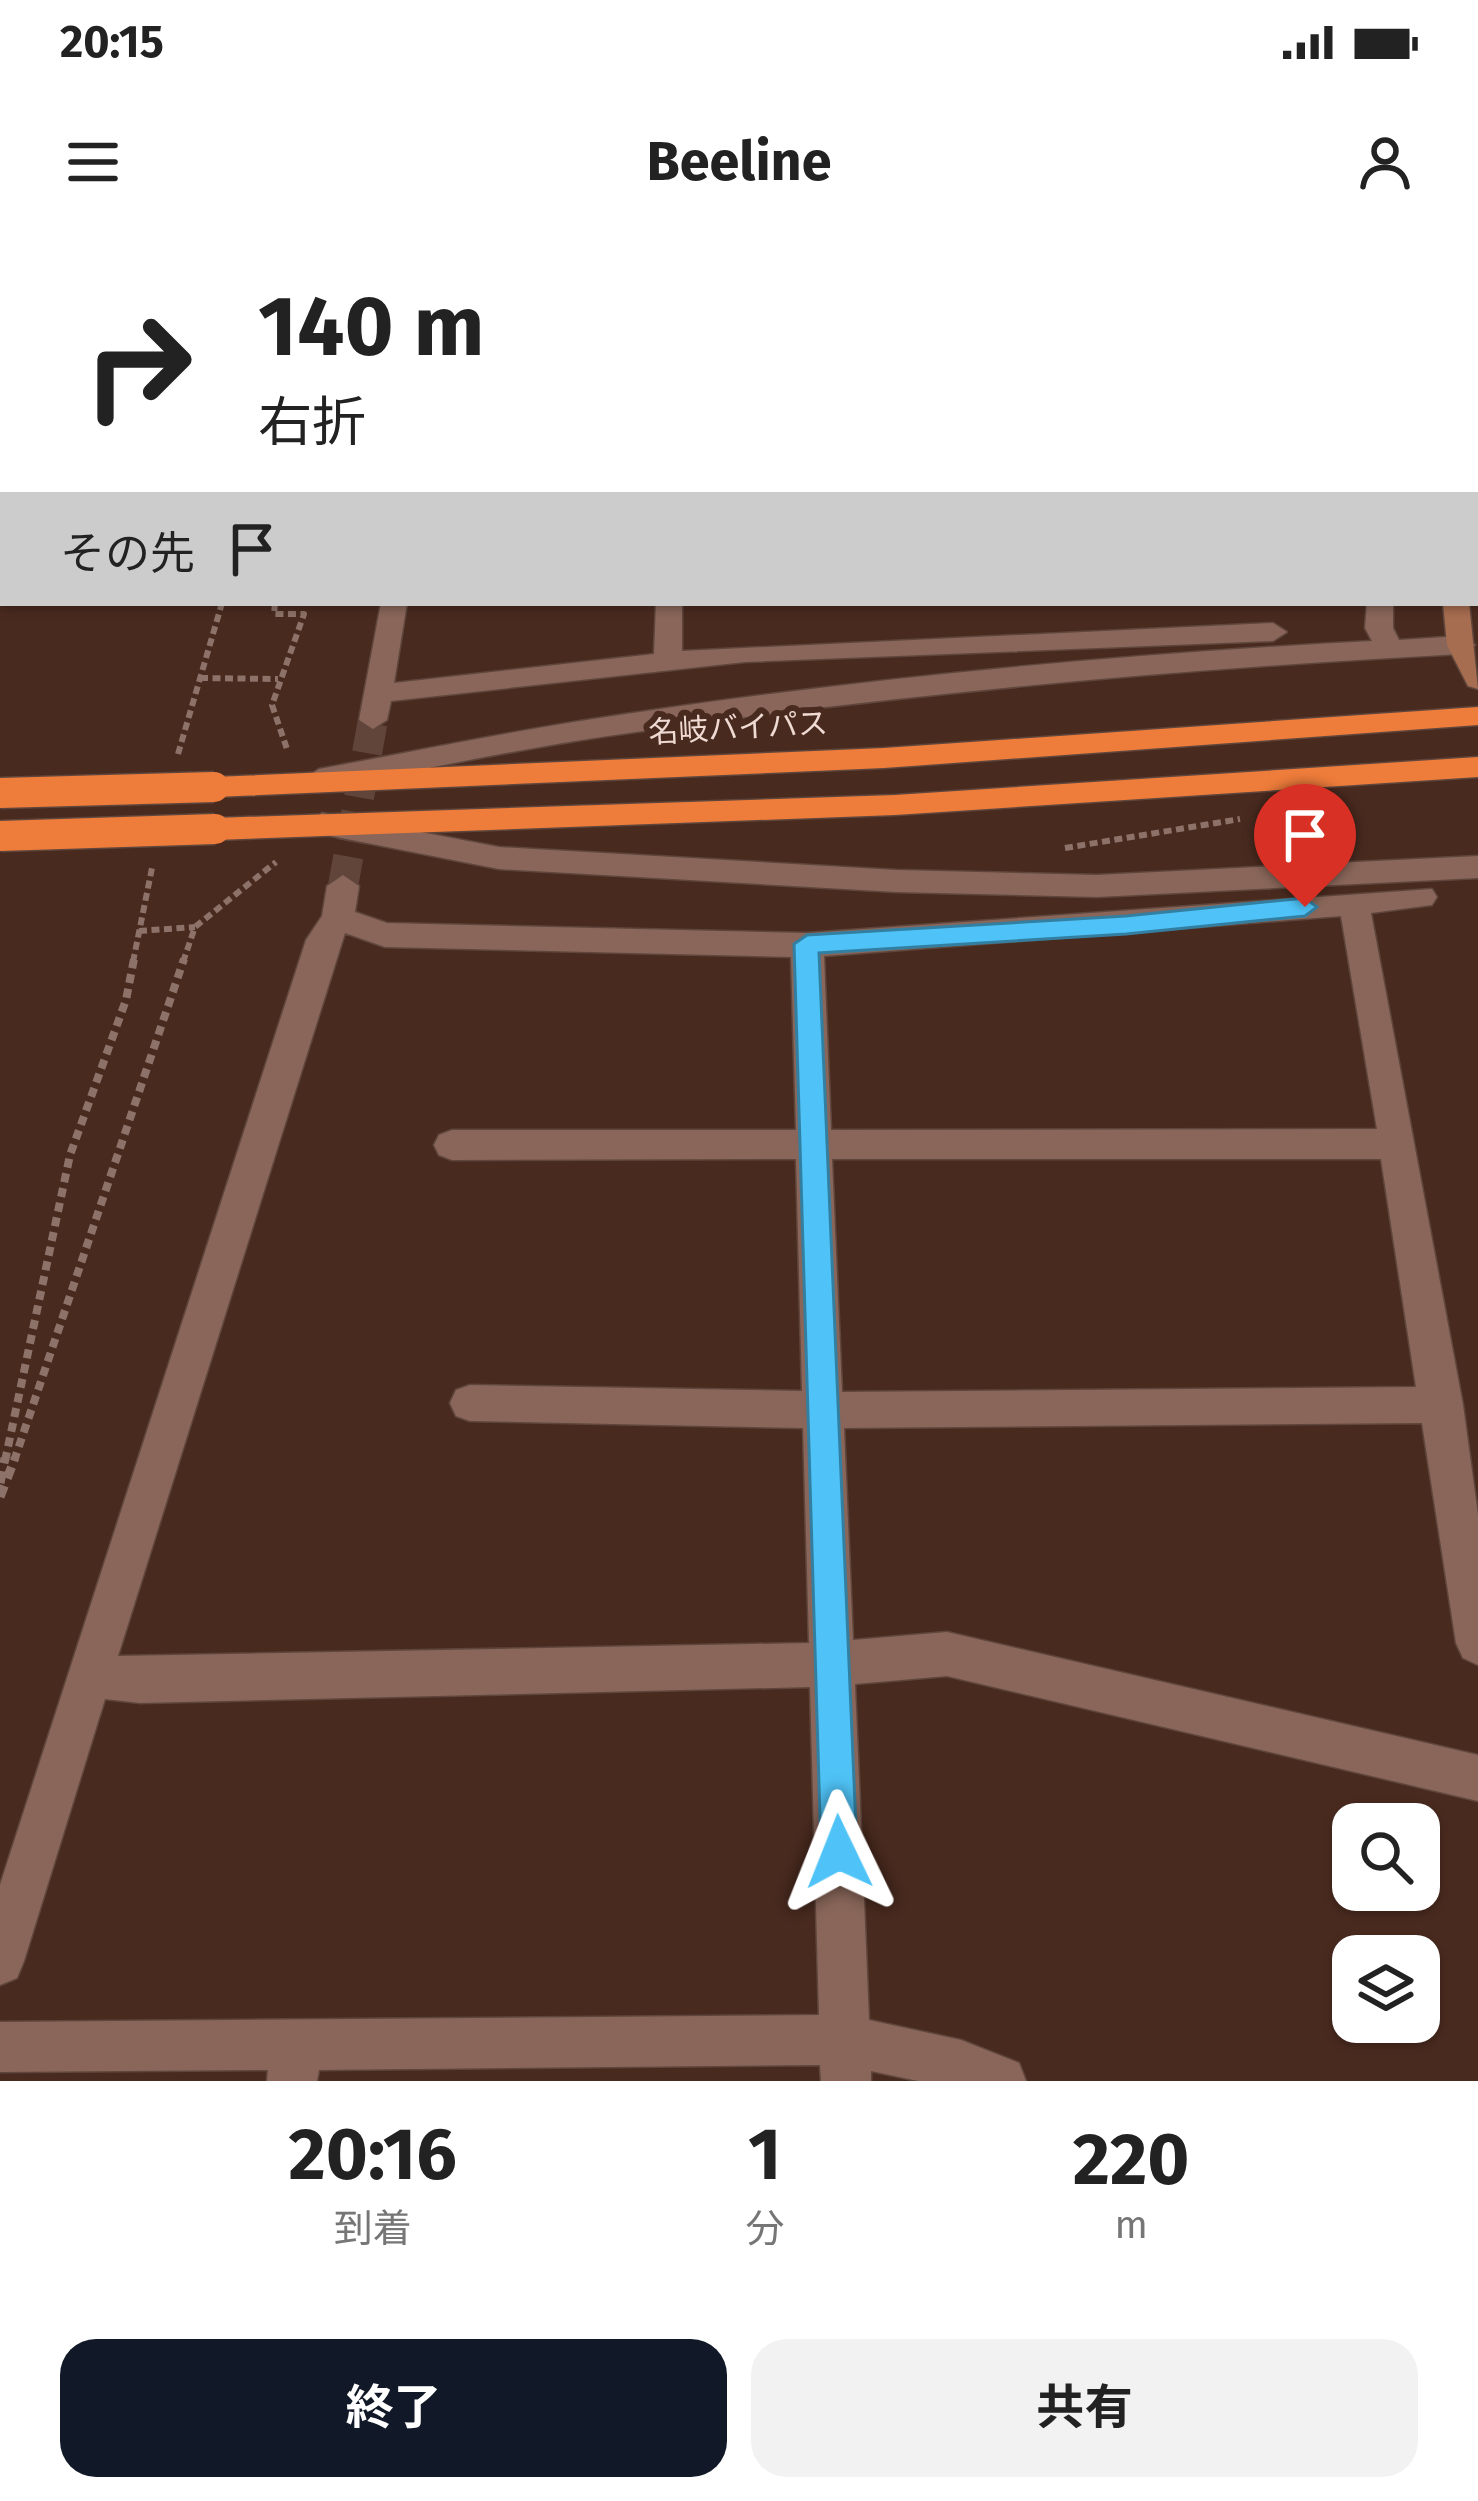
<!DOCTYPE html>
<html lang="ja">
<head>
<meta charset="utf-8">
<style>
  :root { --surface:#fff; --page:#f2f2f2; --text:#222; --muted:#767676; --accent:#111827 }
  body { margin:0; font-family:"Fira Sans","Noto Sans JP",sans-serif; background:var(--page); color:var(--text); height:100vh; display:flex; flex-direction:column; font-size:45px; white-space:nowrap }
  * { box-sizing:border-box; margin:0 }
  p { font-size:39px; color:var(--muted) }
  .icon { flex:none; width:66px; height:66px; fill:none; stroke:currentColor; stroke-width:2; stroke-linecap:round; stroke-linejoin:round }
  .map { position:relative; height:1841px; overflow:hidden }
  .details { display:flex; flex-direction:column; background:var(--surface); flex:1 }
  .details>* { flex:none }
  .guide { position:absolute; left:0px; top:0px; width:1479px; height:366px; box-shadow:0 3px 9px #0004; background:#fff; color:var(--text); overflow:hidden }
  .controls { position:absolute; left:1332px; top:1563px; display:grid; gap:24px }
  .controls a { display:grid; place-items:center; width:108px; height:108px; border-radius:24px; background:var(--surface); box-shadow:0 3px 9px #0004; font-size:60px }
  .pin { position:absolute; display:grid; place-items:center; width:102px; height:102px; color:#fff; margin:-123px -51px; border-radius:50% 50% 50% 0; rotate:-45deg; box-shadow:0 0 12px #0007 }
  .pin .icon { rotate:45deg }
  .me { position:absolute; width:132px; margin:-66px; rotate:358deg; stroke-linejoin:round; filter:drop-shadow(0 0 9px #0008) }
  .turn { display:flex; align-items:center; gap:42px; height:252px; padding:0 60px; font-size:54px }
  .turn .icon { width:156px; height:156px; stroke-width:2.5 }
  .turn b { display:block; font-size:84px; line-height:102px }
  .then { display:flex; align-items:center; height:114px; padding:0 60px; background:#0003; gap:24px; font-size:45px }
  .eta { display:flex; justify-content:space-evenly; align-items:center; height:204px; text-align:center }
  .eta b { font-size:72px; font-weight:700; line-height:84px }
  .button { display:flex; gap:24px; margin-top:auto; padding:24px 60px }
  .button a { flex:1; height:138px; border-radius:36px; background:var(--accent); color:#fff; font-size:48px; font-weight:700; line-height:138px; text-align:center }
  .button a+a { background:var(--page); color:var(--text) }
  .status { display:flex; justify-content:space-between; align-items:center; height:84px; padding:0 60px; background:var(--surface); direction:ltr }
  .status svg { height:33px; fill:currentColor }
  header { display:flex; justify-content:space-between; align-items:center; height:156px; padding:0 60px; background:var(--surface); font-size:54px; font-weight:700 }
  .map>svg:first-child { display:block }
</style>
</head>
<body>
<div class="status"><b>20:15</b><svg viewBox="0 0 49 12"><path d="M0 12V9h3v3zM5 12V6h3v6zM10 12V3h3v9zM15 12V0h3v12zM26 1h20v11H26zM47 4h2v5h-2z"/></svg></div>
<header><svg class="icon" aria-label="menu" viewBox="0 0 24 24"><path d="M4 6h16M4 12h16M4 18h16"/></svg>Beeline<svg class="icon" aria-label="person" viewBox="0 0 24 24"><circle cx="12" cy="8" r="4"/><path d="M4 21q1-7 8-7t8 7"/></svg></header>
<div class="map">
<svg width="1478" height="1841" viewBox="0 0 1478 1841">
  <rect width="100%" height="100%" fill="#492a1f"/>
  <g fill="none" stroke-linecap="round" stroke-linejoin="round">
    <path stroke="#62453a" stroke-width="30" stroke-dasharray="30 15" stroke-linecap="butt" d="M343,646L373,480"/>
    <g stroke="#5f463c" stroke-width="3">
      <path id="street" d="M454,0H476V3H454Z
        M1246,0H1268L1269,3H1247Z
        M1354,0H1376L1378,3H1356Z
        M1476,131L1478,132V147H1476Z
        M381,363H407L394,443L654,414L656,363H682V411L1273,383L1287,392L1273,401L745,422L391,461L387,480L373,489L359,480Z
        M1367,363H1393V388L1399,400L1461,396L1475,405L1461,414C1178,429 896,454 615,495C516,509 418,531 319,549L304,539L319,529C406,513 493,495 580,481C841,440 1107,415 1372,401L1365,388Z
        M322,573L499,607L896,630L1097,635L1478,616V638L1097,657L896,652L499,629L311,592L307,584Z
        M343,635L359,646L355,672L387,683L807,693L1432,649L1437,657L1432,665L1371,673L1463,1165L1478,1275V1425L1463,1418L1456,1403L1422,1183L844,1188L853,1400L947,1392L1478,1515V1561L947,1436L855,1444L869,1780L961,1800L1019,1823L1026,1841H918L871,1831V1841H821L820,1825L319,1830L317,1841H267L268,1830L0,1832V1782L819,1775L810,1447L140,1463L105,1459L24,1721L17,1738L0,1745V1645L306,700L322,676L327,646ZM1341,676L1377,889L831,890L824,716ZM345,693L385,707L791,717L796,890H452L439,895L434,905L439,915L452,920L796,919L802,1151L470,1145L456,1150L450,1163L456,1176L470,1181L803,1188L809,1403L118,1416ZM832,919H1381L1416,1147L842,1152Z"/>
    </g>
    <g stroke="#5f463c" stroke-width="3">
      <path id="secondary" d="M1317,0H1339L1340,3H1318Z
        M1443,363H1469L1478,449L1468,446L1447,405Z"/>
    </g>
    <g stroke="#5f463c" stroke-width="3">
      <path id="highway" d="M1478,467V485L884,528L214,557L199,547L214,537L884,508Z
        M1478,517V537L895,575L215,600L200,589L215,578L895,555Z"/>
    </g>
    <path stroke="#8d7269" stroke-width="6" stroke-dasharray="8 4.5" stroke-linecap="butt" d="M275,363L274,374H304L272,465L288,512
      M200,438L278,439
      M178,514L222,363
      M1065,608L1240,579
      M139,691L195,687
      M133,722L152,628
      M183,722L195,687L276,622"/>
    <path stroke="#8d7269" stroke-width="8" stroke-dasharray="9 6" stroke-linecap="butt" d="M5,1221L70,915L126,760L134,719
      M14,1221L184,719"/>
    <path stroke="#8d7269" stroke-width="9" stroke-dasharray="12 8" stroke-linecap="butt" d="M0,1243L5,1218
      M0,1257L15,1218"/>
    <use href="#street" fill="#896659" fill-rule="evenodd"/>
    <use href="#secondary" fill="#a76d50" fill-rule="evenodd"/>
    <use href="#highway" fill="#ee7c3b" fill-rule="evenodd"/>
    <g stroke="#5f463c" stroke-width="33" stroke-linecap="butt">
      <path id="highway-bridge" d="M0,553L214,547
        M0,596L215,589"/>
    </g>
    <use href="#highway-bridge" stroke="#ee7c3b" stroke-width="30"/>
  </g>
  <path fill="#4fc3f7" stroke="#337fa1" stroke-width="3" d="M1305,658L1317,667L1305,676L1126,694L819,713L857,1612L852,1625L839,1630L826,1625L821,1612L794,704L807,695L1126,676Z"/>
  <g text-anchor="middle" stroke-width="12" stroke-linejoin="round" paint-order="stroke">
    <g font-size="30" fill="#efdbd4" stroke="#492a1f">
      <text transform="translate(738 488) rotate(-3)" y="10">名岐バイパス</text>
    </g>
  </g>
</svg>
<div class="controls">
<a><svg class="icon" aria-label="search" viewBox="0 0 24 24"><circle cx="10" cy="10" r="6"/><path d="M15 15l6 6"/></svg></a>
<a><svg class="icon" aria-label="layers" viewBox="0 0 24 24"><path d="M12 4l9 5-9 5-9-5zM3 14l9 5 9-5"/></svg></a>
</div>
<div class="pin" style="left:1305px;top:667px;background:#d93025"><svg class="icon" aria-label="arrive" viewBox="0 0 24 24"><path d="M6 21V4h12l-3 4 3 4H6"/></svg></div>
<svg class="me" style="left:839px;top:1612px" viewBox="-20 -20 40 40"><path d="M0-17L14 15 0 8-14 15z" fill="#4fc3f7" stroke="#fff" stroke-width="4"/></svg>
<div class="guide">
<div class="turn"><svg class="icon" aria-label="right" viewBox="0 0 24 24"><path d="M7 20v-9h11M14 6l5 5-5 5"/></svg><div><b>140 m</b>右折</div></div>
<div class="then">その先<svg class="icon" aria-label="arrive" viewBox="0 0 24 24"><path d="M6 21V4h12l-3 4 3 4H6"/></svg></div>
</div>
</div>
<section class="details">
<div class="eta">
<div><b>20:16</b><p>到着</p></div>
<div><b>1</b><p>分</p></div>
<div><b>220</b><p>m</p></div>
</div>
<div class="button"><a>終了</a><a>共有</a></div>
</section>
</body>
</html>
